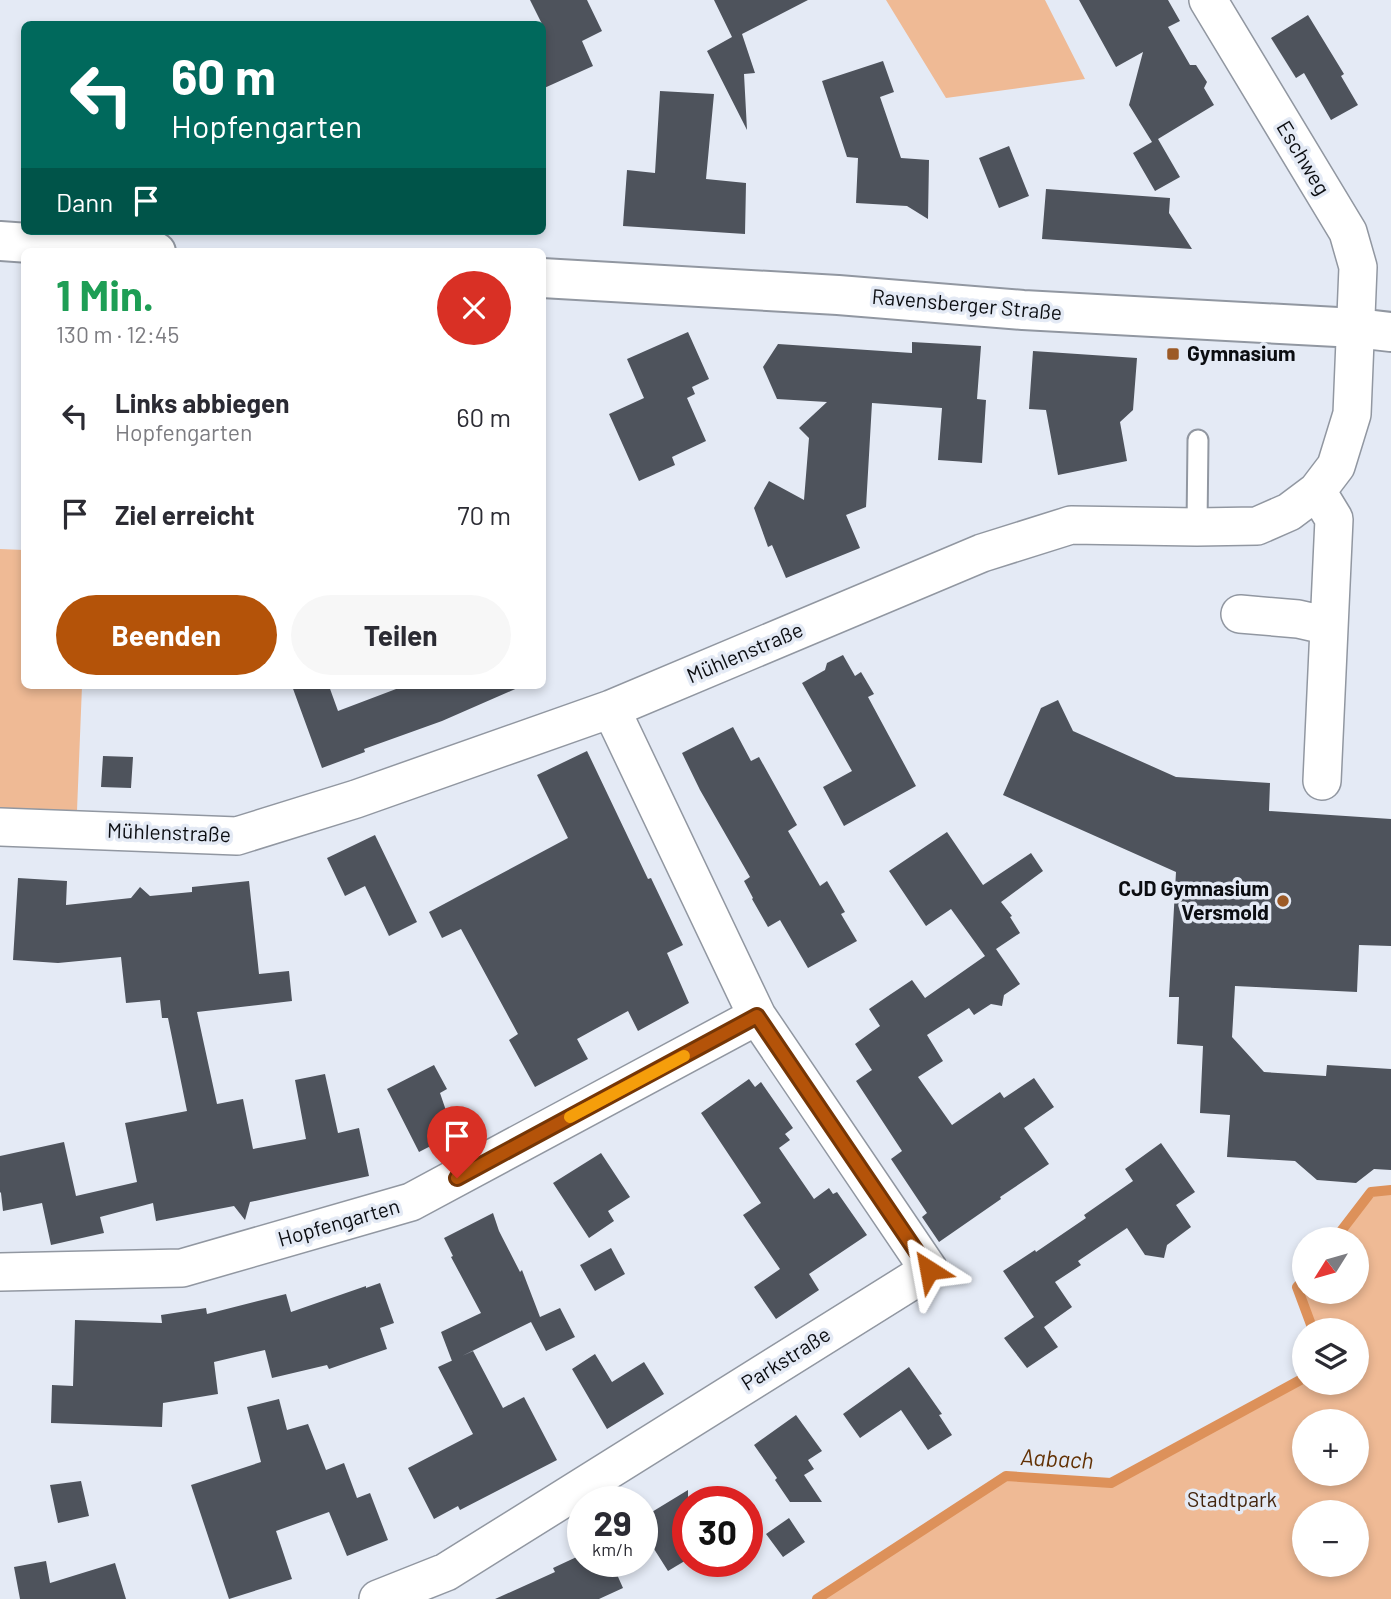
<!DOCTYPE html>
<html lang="de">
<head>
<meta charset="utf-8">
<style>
  :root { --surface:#fff; --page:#f7f7f7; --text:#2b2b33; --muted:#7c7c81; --accent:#b45309 }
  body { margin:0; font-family:Barlow,sans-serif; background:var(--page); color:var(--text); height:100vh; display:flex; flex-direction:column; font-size:26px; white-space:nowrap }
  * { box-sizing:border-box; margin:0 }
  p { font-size:23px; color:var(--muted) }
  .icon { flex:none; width:38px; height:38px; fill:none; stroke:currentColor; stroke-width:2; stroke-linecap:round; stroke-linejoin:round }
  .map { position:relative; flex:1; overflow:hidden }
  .panel { position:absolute; left:21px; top:248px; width:525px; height:441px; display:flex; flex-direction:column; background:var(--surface); border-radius:10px; box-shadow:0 4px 10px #0003 }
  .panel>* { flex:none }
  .guide { position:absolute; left:21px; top:21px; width:525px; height:214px; border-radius:10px; box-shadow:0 4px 10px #0003; background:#00695c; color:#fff; overflow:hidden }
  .needle { width:46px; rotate:233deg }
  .controls { position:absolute; left:1292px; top:1227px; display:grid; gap:14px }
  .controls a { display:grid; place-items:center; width:77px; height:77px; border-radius:50%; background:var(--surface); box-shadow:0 4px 10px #0003; font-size:35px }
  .speed { position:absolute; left:567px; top:1486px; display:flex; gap:14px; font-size:35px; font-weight:700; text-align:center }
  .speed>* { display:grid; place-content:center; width:91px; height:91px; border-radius:50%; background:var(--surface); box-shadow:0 4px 10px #0003; line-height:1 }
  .speed small { font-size:18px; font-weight:400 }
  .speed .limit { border:10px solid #d22; background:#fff; color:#111 }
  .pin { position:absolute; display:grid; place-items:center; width:60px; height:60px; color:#fff; margin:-72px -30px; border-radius:50% 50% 50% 0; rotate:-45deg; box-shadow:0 0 7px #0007 }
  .pin .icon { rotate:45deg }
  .me { position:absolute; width:77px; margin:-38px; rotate:326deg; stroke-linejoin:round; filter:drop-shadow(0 0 5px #0008) }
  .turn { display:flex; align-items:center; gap:24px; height:147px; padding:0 35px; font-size:32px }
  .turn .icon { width:91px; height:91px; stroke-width:2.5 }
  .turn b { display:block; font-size:49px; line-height:60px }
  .then { display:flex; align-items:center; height:66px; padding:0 35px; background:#0003; gap:14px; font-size:26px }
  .round { display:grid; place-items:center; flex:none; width:74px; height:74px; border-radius:37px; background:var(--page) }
  .headline { display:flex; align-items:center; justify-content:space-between; height:119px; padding:0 35px }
  h1 { font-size:42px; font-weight:700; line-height:52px; color:#1e9e55 }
  .cta { display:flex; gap:14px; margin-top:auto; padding:14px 35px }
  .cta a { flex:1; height:80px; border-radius:42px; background:var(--accent); color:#fff; font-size:28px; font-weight:700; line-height:80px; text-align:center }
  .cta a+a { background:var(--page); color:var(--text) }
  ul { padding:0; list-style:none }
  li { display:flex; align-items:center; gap:21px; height:98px; padding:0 35px }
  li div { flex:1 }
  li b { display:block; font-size:26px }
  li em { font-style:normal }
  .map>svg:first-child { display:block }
</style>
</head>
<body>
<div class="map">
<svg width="1391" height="1599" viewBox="0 0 1391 1599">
  <rect width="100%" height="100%" fill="#e4eaf5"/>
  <path fill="#efba95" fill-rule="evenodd" d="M886,0H1045L1085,79L946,98Z
    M0,549L24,550V686H82L77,811L0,808Z
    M1391,1190V1599H817L1006,1476L1111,1483L1304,1378V1382H1356V1330H1313L1297,1287L1304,1279V1292H1356V1239H1335L1371,1192ZM1304,1421H1356V1474H1304ZM1304,1512H1356V1564H1304Z"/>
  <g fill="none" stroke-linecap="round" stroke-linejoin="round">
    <path stroke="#dd915a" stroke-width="10" d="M1335,1239L1371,1192L1391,1190
      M1304,1279L1297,1287L1313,1330
      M817,1599L1006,1476L1111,1483L1304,1378"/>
  </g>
  <path fill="#4e535c" d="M530,0H587L602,31L582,41L593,66L542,89V24Z
    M714,0H808L742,34L755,73L744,74L747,130L707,51L732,37Z
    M1079,0H1168L1180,21L1168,27L1190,65H1196L1207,82L1204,88L1214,105L1158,139L1180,177L1155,191L1133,153L1152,142L1129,105L1143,52L1116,67Z
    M1308,15L1344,74L1341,76L1358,105L1331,120L1304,73L1296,78L1271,38Z
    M883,61L894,92L880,97L901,158L929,160L928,219L907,206L856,203L858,158L847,157L822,81Z
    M660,91L714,94L706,179L746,183L745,234L623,226L627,170L655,173Z
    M1009,146L1029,196L999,208L979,158Z
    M1046,189L1170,198L1169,213L1192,249L1042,239Z
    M688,332L709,379L692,387L695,394L687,398L706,441L672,457L675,465L639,481L609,414L644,398L627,359Z
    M912,342L981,346L977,399L986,400L982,463L938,460L942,408L872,403L866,507L846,515L860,548L786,578L772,545L768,547L754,508L769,481L804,500L809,438L799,428L827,402L777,399L763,367L778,344L912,353Z
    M1033,351L1137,358L1133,410L1120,422L1127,461L1058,475L1046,410L1029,409Z
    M843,655L855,676L861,672L874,694L868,697L916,786L844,826L823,787L852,771L802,683L825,670L827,663Z
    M292,686H329L338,711L404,686H522L442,721L364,749L365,752L322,768Z
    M1058,700L1073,731L1176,777L1270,783L1269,811L1391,819V946L1359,945L1357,992L1235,986L1232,1037L1264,1072L1326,1076L1327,1065L1391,1069V1170L1374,1169L1356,1183L1317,1180L1295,1161L1227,1157L1230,1115L1200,1113L1203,1046L1177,1044L1179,997H1169L1176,872L1003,795L1041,708Z
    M733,727L751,761L759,757L797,825L788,831L820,886L827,881L845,912L841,914L857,941L808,968L780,920L768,927L752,899L753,898L744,881L750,877L700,790L682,753Z
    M587,751L648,879L651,878L683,945L667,953L689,1003L638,1031L628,1011L577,1039L588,1059L535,1087L509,1040L518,1034L461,929L442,938L429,912L568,838L537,775Z
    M103,756L133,757L131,788L101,787Z
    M947,832L983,885L1031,853L1043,871L1001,902L1012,916L1010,917L1020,933L996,949L1020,984L1004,995L1002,1006L991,1004L974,1015L969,1008L927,1035L943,1061L918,1077L952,1125L1000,1092L1004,1098L1034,1078L1054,1107L1024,1128L1049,1164L1000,1197L1001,1199L939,1242L922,1217L927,1213L891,1159L902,1151L856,1081L872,1070L855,1044L880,1026L869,1009L891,994L912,980L925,998L985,956L951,909L926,926L889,871Z
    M375,835L417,922L389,936L365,886L345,896L327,858Z
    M18,878L67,881L66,905L131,898L140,887L150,896L192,892V887L249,881L259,974L289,971L292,1001L197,1012L217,1104L243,1099L253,1149L306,1139L295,1080L325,1074L338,1133L359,1128L369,1176L250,1202L245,1220L234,1206L156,1221L153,1203L100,1217L104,1233L51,1245L42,1203L3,1211L1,1193L0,1192V1156L64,1142L76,1196L137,1182L125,1123L187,1111L168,1018H162L160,1000L126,1003L121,957L58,963L13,960Z
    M434,1065L447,1089L440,1093L454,1134L419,1152L387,1089Z
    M749,1079L755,1087L761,1082L793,1128L785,1134L790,1140L779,1148L814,1199L829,1188L833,1194L837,1192L867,1235L809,1274L819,1290L776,1319L754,1287L780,1269L743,1215L761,1203L701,1113Z
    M1161,1143L1195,1192L1176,1205L1191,1227L1167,1245L1164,1258L1145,1255L1127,1228L1078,1261L1081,1265L1055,1282L1072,1307L1044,1327L1058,1347L1027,1368L1004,1338L1034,1317L1003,1271L1035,1250L1036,1252L1086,1218L1084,1215L1133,1181L1125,1169Z
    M601,1153L630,1197L608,1211L614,1221L589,1238L553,1183Z
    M493,1213L499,1231L520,1272L522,1270L540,1317L560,1308L575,1337L546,1351L531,1322L452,1361L441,1332L481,1313L451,1257L453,1256L444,1238Z
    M611,1248L625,1274L595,1291L580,1265Z
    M380,1283L394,1323L380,1328L387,1349L329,1369L327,1365L272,1378L265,1350L214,1362L218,1394L163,1403L162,1427L51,1423L52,1385L73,1386L75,1320L162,1323L161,1315L206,1308L207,1314L286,1294L291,1312L366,1286V1288Z
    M473,1351L503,1408L524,1397L557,1460L460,1510L458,1506L434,1519L408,1468L473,1434L438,1367Z
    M595,1354L612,1382L644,1362L664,1394L607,1429L572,1369Z
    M909,1367L942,1414L939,1415L952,1435L928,1450L901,1410L860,1438L843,1414Z
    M279,1399L287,1430L308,1424L326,1470L344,1463L357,1498L370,1493L388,1540L347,1556L329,1512L276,1531L292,1579L229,1599L191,1485L261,1462L247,1407Z
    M796,1415L822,1451L808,1460L814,1469L804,1475L822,1502H790L775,1480L777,1478L754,1445Z
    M81,1481L89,1516L58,1523L50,1485Z
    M688,1490V1559L668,1571L642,1530V1518Z
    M789,1518L805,1542L783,1557L766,1534Z
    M583,1554V1561H611L623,1588L599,1599H495L555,1572L553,1568Z
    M46,1561L50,1583L115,1563L126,1599H20L14,1567Z"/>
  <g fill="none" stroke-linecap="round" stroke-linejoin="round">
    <g stroke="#9197a1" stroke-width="23">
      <path id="lane" d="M1197,527L1198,440"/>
    </g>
    <g stroke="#9197a1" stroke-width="40">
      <path id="street" d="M1317,491L1334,519L1322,781
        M1240,614L1298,619L1329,626
        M0,827L237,836L356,799L611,709L982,553L1071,525L1197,527L1257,526L1289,512L1317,491L1336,466L1352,414L1358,267L1348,232L1208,0
        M0,1272L182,1268L411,1202L757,1016L611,709
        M378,1599L446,1572L929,1270L757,1016"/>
    </g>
    <g stroke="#9197a1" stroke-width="42">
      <path id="primary" d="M0,241L156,252
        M542,278L838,295L1023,310L1356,328L1391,332"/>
    </g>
    <use href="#lane" stroke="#fff" stroke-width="19"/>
    <use href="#street" stroke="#fff" stroke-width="37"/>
    <use href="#primary" stroke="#fff" stroke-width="38"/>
  </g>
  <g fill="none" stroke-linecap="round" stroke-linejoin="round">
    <g stroke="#753606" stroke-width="18">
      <path id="route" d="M457,1178L757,1016L929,1270"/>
    </g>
    <use href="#route" stroke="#b45309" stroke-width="12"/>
    <path stroke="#f59e0b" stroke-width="12" d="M570,1117L684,1056"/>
  </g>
  <g fill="#9c5a26" stroke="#e4eaf5" stroke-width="2.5">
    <rect x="1166" y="347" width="14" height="14" rx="3.5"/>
    <circle cx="1283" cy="901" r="7"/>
  </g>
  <g text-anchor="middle" stroke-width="7" stroke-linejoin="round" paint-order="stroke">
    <g font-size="21" fill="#0b0d11" stroke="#e4eaf5">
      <text transform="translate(1303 158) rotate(59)" y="7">Eschweg</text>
      <text transform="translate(967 305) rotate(5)" y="7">Ravensberger Straße</text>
      <text transform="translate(745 653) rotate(-23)" y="7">Mühlenstraße</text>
      <text transform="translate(169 833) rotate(2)" y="7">Mühlenstraße</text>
      <text transform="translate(339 1223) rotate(-16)" y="7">Hopfengarten</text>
      <text transform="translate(786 1359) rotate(-32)" y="7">Parkstraße</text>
    </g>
    <g font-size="21" font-weight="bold" fill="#0b0d11" stroke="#e4eaf5" text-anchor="start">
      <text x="1187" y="361">Gymnasium</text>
      <text x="1269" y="896" text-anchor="end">CJD Gymnasium<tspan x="1269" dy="24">Versmold</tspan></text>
    </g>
    <g font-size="21" fill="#44250d" stroke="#e4eaf5">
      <text x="1232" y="1507">Stadtpark</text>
    </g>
    <g font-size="23" font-style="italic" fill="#633205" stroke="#e4eaf5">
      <text transform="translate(1057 1459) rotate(3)" y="8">Aabach</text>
    </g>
  </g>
</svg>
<div class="controls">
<a><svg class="needle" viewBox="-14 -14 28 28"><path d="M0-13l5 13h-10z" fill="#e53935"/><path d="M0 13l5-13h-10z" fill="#7c7c81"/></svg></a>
<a><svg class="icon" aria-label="layers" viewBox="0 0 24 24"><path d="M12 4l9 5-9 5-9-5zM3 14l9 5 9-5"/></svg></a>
<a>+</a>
<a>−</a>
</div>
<div class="speed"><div>29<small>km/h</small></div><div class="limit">30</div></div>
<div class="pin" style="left:457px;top:1178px;background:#d93025"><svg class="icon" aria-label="arrive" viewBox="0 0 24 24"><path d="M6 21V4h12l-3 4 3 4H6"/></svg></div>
<svg class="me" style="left:929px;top:1270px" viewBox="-20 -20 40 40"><path d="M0-17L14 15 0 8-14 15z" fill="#b45309" stroke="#fff" stroke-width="4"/></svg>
<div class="guide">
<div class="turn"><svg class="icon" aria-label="left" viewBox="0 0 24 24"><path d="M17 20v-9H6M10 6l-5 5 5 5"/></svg><div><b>60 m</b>Hopfengarten</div></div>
<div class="then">Dann<svg class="icon" aria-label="arrive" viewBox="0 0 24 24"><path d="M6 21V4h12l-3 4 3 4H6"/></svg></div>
</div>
<section class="panel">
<div class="headline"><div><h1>1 Min.</h1><p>130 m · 12:45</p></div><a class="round" style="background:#d93025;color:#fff"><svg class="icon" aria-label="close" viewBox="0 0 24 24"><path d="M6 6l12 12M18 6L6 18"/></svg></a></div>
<ul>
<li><svg class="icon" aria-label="left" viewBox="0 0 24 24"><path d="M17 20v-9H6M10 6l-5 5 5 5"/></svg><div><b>Links abbiegen</b><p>Hopfengarten</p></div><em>60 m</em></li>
<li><svg class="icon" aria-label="arrive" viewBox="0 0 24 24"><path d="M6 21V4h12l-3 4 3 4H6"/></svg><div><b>Ziel erreicht</b></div><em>70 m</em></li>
</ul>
<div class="cta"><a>Beenden</a><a>Teilen</a></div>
</section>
</div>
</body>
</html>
